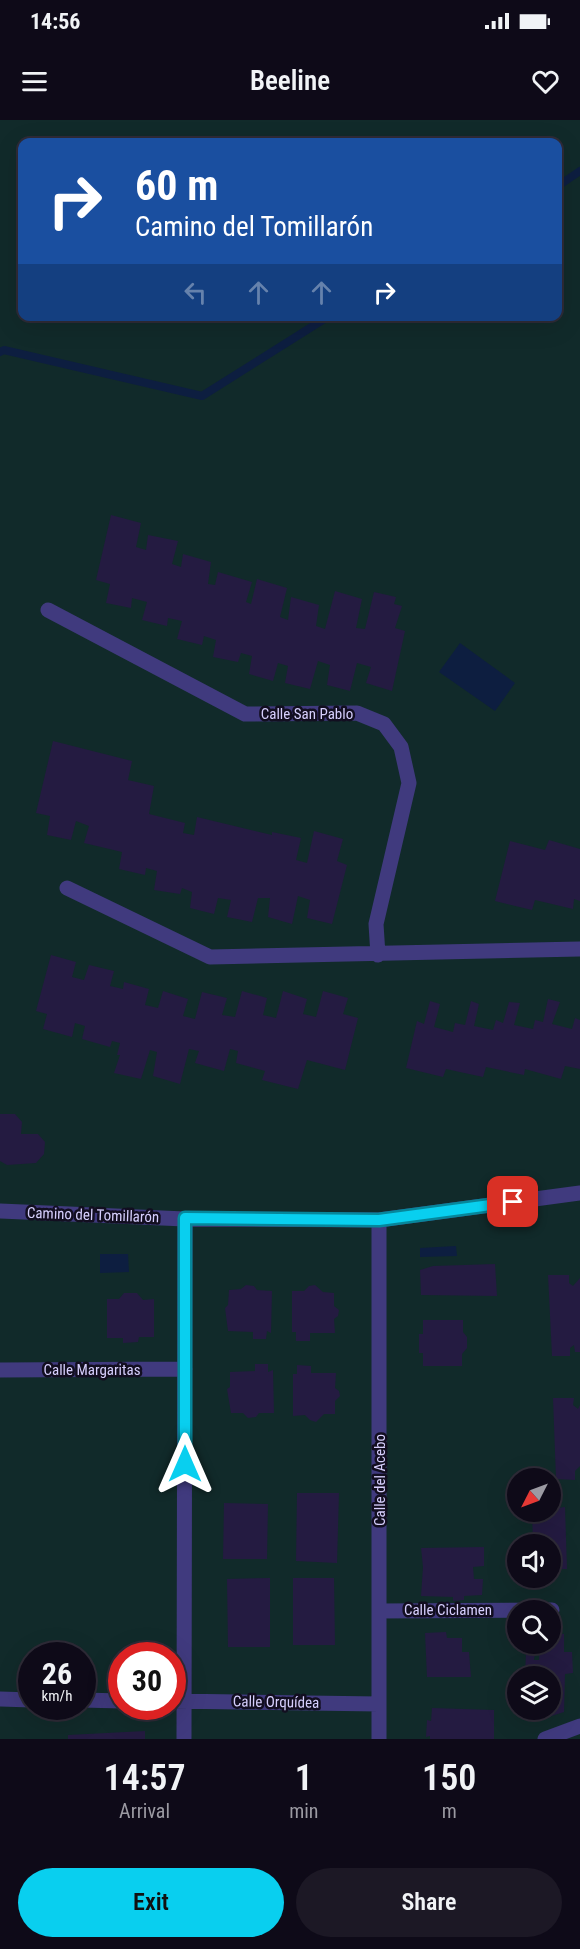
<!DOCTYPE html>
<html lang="en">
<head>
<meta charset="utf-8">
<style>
  :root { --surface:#0e0a18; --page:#1c1825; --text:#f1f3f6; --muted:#9b9aa2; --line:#2e2b37; --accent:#09cfef }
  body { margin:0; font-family:"Roboto Condensed",sans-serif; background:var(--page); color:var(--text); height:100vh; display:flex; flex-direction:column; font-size:22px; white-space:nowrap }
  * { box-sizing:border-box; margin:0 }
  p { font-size:20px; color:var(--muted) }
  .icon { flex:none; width:33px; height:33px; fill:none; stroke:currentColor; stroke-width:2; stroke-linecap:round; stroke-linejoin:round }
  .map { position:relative; height:1619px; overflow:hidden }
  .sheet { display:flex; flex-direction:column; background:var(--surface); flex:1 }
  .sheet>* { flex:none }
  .hud { position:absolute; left:18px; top:18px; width:544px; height:183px; border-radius:12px; box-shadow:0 6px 24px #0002,0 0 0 2px var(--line); background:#1a4fa0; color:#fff; overflow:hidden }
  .needle { width:39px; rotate:228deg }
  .controls { position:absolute; left:507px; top:1348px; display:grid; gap:12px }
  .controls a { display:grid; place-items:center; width:54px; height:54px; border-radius:50%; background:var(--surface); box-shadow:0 6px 24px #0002,0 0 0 2px var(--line); font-size:30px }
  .speed { position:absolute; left:18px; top:1522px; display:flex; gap:12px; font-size:30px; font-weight:700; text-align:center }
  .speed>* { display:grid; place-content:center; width:78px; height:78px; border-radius:50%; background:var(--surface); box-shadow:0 6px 24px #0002,0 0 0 2px var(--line); line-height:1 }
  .speed small { font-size:15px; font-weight:400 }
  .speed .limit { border:9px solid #d22; background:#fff; color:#111 }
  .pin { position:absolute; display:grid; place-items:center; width:51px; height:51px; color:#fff; margin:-26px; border-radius:12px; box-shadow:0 3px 9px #0006 }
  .me { position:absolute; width:66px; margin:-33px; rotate:0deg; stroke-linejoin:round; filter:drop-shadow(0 0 4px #0008) }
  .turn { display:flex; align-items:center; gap:21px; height:126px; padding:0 18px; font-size:27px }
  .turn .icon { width:78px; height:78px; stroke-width:2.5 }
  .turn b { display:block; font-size:42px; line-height:51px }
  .lanes { display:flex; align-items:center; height:57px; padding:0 18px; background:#0003; justify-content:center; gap:30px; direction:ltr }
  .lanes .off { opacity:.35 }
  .eta { display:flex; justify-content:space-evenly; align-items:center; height:102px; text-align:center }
  .eta b { font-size:36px; font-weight:600; line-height:42px }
  .button { display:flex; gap:12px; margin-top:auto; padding:12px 18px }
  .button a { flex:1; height:69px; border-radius:36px; background:var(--accent); color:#111; font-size:24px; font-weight:600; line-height:69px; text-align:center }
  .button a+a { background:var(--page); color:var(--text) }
  .status { display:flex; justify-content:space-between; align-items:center; height:42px; padding:0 30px; background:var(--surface); direction:ltr }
  .status svg { height:16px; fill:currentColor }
  header { display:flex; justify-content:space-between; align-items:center; height:78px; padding:0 18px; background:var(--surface); font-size:27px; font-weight:600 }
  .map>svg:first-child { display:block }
</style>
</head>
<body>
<div class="status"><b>14:56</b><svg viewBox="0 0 49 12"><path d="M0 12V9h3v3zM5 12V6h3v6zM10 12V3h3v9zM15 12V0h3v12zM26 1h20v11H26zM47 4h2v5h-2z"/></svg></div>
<header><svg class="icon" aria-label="menu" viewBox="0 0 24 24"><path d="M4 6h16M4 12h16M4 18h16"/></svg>Beeline<svg class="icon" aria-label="heart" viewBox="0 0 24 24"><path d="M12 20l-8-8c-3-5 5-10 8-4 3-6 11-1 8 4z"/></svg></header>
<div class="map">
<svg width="580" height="1619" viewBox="0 0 580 1619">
  <rect width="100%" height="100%" fill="#120e20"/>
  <path fill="#112a2a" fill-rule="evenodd" d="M0,0H580V1619H0ZM22,22H558V196H22ZM518,1359H550V1392H518ZM518,1425H550V1458H518ZM518,1491H550V1524H518ZM32,1536H82V1587H32ZM122,1536H172V1587H122ZM518,1557H550V1590H518Z"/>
  <path fill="#0d1e40" d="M460,523L515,563L495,591L439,552Z
    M456,1126L457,1136L420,1137V1128Z
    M100,1134H128L129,1152L100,1153Z"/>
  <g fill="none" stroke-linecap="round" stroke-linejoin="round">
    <path stroke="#0d1e40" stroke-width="8" d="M558,66L580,51
      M0,232L4,230L202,276L329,196"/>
  </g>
  <path fill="#241b41" d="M111,395L141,403L136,427L146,430L148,415L178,421L172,444L181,447L183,434L211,442L208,464L215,465L218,452L252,462L246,482L251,484L257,459L287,468L280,497L288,500L291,477L319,485L316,506L325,509L335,471L362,479L356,508L365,509L374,472L396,477L394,484L402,486L395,508L405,511L392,571L366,563L371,547L357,543L350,571L327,565L330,545L318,541L310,569L285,563L288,546L278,543L273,561L249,554L252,536L241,533L238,542L213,537L216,520L204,516L202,525L177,519L182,501L168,498L167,506L142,500L147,482L132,478L131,488L106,483L110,464L96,460Z
    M53,621L132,641L128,660L154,666L149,694L185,703L183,713L194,715L197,697L272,715V712L301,718L296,740L307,743L314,711L343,719L337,741L347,745L332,804L307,798L310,780L298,776L292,804L268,797L270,778H258L252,802L227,797L231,780L218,778L214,794L190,788L192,772L182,768L180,774L154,770L157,751L146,748L145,755L119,749L122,732L84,723L89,706L76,701L71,720L47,715L50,696L36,693Z
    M549,720L580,729V781L574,779L573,789L535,780L532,790L495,781L510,721L545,730Z
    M51,835L76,842L72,857L84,860L89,845L114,851L110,866L123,869L124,862L149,869L145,885L158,888L163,871L188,879L183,896L195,899L202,872L227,878L222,895L235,897L242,871L267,878L263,895L276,898L283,871L307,879L303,894L316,897L323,871L348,878L343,894L358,898L345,950L307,940L298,969L262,960L265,951L236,943L238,931L230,929L224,951L195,943L199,931L189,929L180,964L153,956L157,932L150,930L141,959L114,953L120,935H117L120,923L112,921L110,927L82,919L85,906L75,903L72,917L43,909L47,894L36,891Z
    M548,879L560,882L552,904L572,909L575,898L580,900V949L565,946L561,959L525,949L524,955L486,947L483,957L446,949L443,957L406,948L417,901L424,904L430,881L440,884L434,907L453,912L455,903L465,905L471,881L479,884L474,906L493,910L496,900L503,903L509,882L520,883L514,905L533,909L535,900L543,902Z
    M0,994H15L22,1002L21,1014H38L45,1022L44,1034L36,1043L7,1045L0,1041Z
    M495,1144L497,1176L421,1175L420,1150L433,1146Z
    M548,1155H569V1163L573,1166L580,1158V1232H575L574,1225L570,1228V1236H552Z
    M246,1165L254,1166L257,1170L272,1171L271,1213L267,1211L266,1219H253V1212L228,1211L225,1188L228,1185L229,1170L241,1169Z
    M315,1165L323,1172L334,1173V1186L339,1190L338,1196L334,1199L335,1213H310V1221H296V1212H292V1171H304L309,1166Z
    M124,1173H137L143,1180L154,1179V1217H139L138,1222L123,1223V1218H107V1179H119Z
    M423,1200H463V1212L467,1217V1228L462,1234V1246H423V1233H419V1214H423Z
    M255,1244H268V1252L273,1250L274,1293H259L256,1297L248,1298L243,1293H231L227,1269L230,1267V1252L255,1251Z
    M297,1245L311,1246V1253H336L335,1268L339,1271L340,1276L335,1281V1294H324L316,1302L310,1300L305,1295L293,1296V1254H297Z
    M553,1278H574L573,1285L578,1289L580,1285V1346L575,1351V1360L556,1359Z
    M297,1373H339L337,1443L296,1441Z
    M224,1383L268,1384L267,1439H223Z
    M565,1387L567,1449H550V1425H533L532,1392H550V1389Z
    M484,1427V1446L473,1447L474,1459H483L482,1475L464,1476V1480L453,1481V1477L421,1476L423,1447L421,1428Z
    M270,1458V1527H228L227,1459Z
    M293,1458H334L335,1525H293Z
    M446,1512L447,1518H462V1532H469L471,1557H427L425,1513Z
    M550,1513L564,1514V1532H572L573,1553L565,1554L564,1592L539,1600V1590H550V1557H540V1550H534V1557H525L526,1532L535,1533L534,1540H539L540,1524H550Z
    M432,1588L494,1590V1619H430V1616L426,1617L427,1600L431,1601Z
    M145,1611V1619H68V1615Z"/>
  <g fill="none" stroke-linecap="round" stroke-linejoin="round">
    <path stroke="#403a7e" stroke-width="15" d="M48,490L245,594L357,593L384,604L401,627L409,663L376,804L378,835
      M67,768L210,837L580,829
      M0,1091L185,1099L379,1100L580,1073
      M0,1250L185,1249
      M380,1491L552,1490
      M0,1579L32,1580
      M82,1580L122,1581
      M172,1581L379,1584
      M184,1619L185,1099
      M379,1619V1100
      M545,1619L580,1606"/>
  </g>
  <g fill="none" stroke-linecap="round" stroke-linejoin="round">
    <g stroke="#06879b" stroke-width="15">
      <path id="route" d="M185,1344V1098L379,1100L513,1082"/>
    </g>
    <use href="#route" stroke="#09cfef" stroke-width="10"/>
  </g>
  <g text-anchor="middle" stroke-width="5" stroke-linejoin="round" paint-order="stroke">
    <g font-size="15" fill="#d6cffd" stroke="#120e20">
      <text x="307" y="599">Calle San Pablo</text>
      <text transform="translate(93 1095) rotate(2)" y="5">Camino del Tomillarón</text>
      <text x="92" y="1255">Calle Margaritas</text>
      <text transform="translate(380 1360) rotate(-90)" y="5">Calle del Acebo</text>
      <text x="448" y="1495">Calle Ciclamen</text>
      <text transform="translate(276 1582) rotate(1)" y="5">Calle Orquídea</text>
    </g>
  </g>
</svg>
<div class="controls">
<a><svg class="needle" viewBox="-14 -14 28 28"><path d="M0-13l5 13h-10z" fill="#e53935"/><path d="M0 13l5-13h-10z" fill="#9b9aa2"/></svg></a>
<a><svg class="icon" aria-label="sound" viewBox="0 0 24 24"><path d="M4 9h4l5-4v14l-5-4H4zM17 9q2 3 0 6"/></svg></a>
<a><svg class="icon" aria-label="search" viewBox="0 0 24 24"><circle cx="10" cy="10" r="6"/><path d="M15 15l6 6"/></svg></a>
<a><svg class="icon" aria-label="layers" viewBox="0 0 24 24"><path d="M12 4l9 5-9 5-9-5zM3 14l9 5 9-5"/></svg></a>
</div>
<div class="speed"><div>26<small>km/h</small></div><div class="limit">30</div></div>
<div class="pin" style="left:513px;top:1082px;background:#d93025"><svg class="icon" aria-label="arrive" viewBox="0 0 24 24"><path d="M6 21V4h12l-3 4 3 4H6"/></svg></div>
<svg class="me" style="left:185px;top:1344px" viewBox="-20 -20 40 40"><path d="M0-17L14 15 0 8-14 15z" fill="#09cfef" stroke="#fff" stroke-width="4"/></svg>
<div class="hud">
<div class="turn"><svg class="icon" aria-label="right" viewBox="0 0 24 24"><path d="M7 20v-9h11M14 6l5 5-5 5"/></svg><div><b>60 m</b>Camino del Tomillarón</div></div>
<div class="lanes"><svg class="icon off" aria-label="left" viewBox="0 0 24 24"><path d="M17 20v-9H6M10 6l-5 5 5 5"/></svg><svg class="icon off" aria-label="ahead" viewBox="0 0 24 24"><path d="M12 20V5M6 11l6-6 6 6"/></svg><svg class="icon off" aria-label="ahead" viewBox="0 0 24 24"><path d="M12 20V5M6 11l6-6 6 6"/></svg><svg class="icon" aria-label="right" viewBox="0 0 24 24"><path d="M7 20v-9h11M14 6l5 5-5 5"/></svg></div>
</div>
</div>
<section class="sheet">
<div class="eta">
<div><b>14:57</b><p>Arrival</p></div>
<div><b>1</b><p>min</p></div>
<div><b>150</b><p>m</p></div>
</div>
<div class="button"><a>Exit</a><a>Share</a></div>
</section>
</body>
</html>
